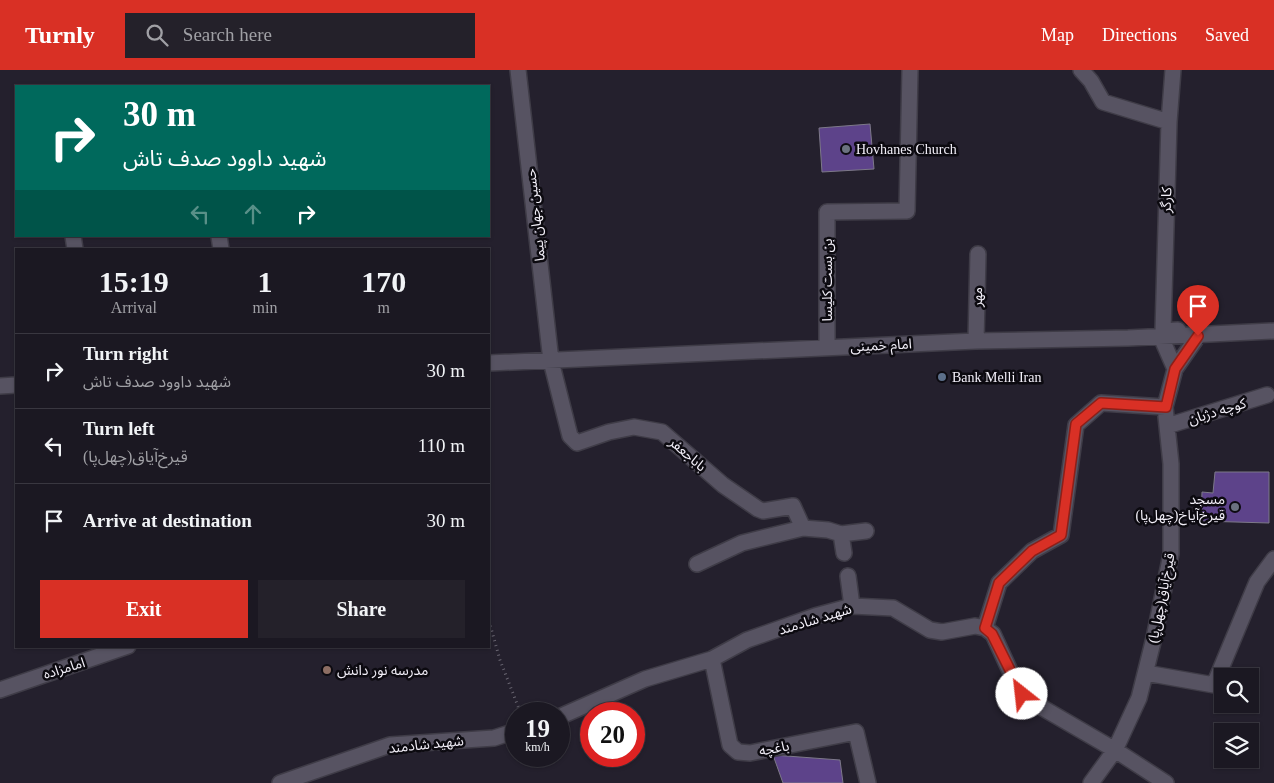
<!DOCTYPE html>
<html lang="en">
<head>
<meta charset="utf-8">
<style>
  :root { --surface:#1b1822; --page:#24212a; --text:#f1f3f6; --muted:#a0a0a5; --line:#393740; --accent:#d93025 }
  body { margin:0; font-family:"Times New Roman","Noto Sans Arabic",serif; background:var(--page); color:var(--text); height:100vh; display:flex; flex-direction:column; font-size:19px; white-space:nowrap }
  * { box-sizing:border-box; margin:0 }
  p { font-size:16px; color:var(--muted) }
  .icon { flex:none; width:28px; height:28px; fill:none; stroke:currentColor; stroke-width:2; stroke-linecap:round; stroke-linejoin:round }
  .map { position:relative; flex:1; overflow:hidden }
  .drawer { position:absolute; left:15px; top:178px; width:475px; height:400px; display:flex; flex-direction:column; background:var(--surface); border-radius:0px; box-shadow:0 1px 4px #0004,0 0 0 1px var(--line) }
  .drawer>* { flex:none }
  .banner { position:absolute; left:15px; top:15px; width:475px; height:152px; border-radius:0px; box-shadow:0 1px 4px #0004,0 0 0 1px var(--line); background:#00695c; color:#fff; overflow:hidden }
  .fabs { position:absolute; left:1214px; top:598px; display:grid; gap:10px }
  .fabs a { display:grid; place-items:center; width:45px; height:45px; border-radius:0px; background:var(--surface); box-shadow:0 1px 4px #0004,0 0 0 1px var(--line); font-size:25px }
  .speed { position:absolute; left:505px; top:632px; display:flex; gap:10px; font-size:25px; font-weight:700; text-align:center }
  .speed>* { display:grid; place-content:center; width:65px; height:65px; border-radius:50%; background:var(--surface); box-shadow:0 1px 4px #0004,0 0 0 1px var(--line); line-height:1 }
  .speed small { font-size:12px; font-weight:400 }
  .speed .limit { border:8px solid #d22; background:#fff; color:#111 }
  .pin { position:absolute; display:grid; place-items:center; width:42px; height:42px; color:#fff; margin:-51px -21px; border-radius:50% 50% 50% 0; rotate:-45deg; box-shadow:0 0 5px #0007 }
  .pin .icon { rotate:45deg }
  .me { position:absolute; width:55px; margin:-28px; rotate:331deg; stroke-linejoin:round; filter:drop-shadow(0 0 4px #0008) }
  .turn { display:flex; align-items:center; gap:18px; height:105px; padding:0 25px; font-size:22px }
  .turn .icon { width:65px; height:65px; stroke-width:2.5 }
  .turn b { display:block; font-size:35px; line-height:42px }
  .lanes { display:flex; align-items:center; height:48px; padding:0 25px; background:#0003; justify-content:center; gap:25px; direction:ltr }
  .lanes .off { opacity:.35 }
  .eta { display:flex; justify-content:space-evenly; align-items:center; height:85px; text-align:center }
  .eta b { font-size:30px; font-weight:700; line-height:35px }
  .cta { display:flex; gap:10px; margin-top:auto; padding:10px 25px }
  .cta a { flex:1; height:58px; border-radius:0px; background:var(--accent); color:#fff; font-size:20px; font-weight:700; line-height:58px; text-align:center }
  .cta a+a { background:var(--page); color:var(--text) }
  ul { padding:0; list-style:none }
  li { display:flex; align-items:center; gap:15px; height:75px; padding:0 25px; border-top:1px solid var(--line) }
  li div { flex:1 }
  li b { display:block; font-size:19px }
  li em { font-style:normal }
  header { display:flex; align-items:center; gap:30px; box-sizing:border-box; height:70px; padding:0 25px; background:var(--accent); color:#fff }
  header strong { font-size:24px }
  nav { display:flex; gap:28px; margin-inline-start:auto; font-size:18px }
  .search { width:350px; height:45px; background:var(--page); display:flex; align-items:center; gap:12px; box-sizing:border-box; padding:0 18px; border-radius:0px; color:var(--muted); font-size:19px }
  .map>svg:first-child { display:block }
</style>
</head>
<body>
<header>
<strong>Turnly</strong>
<div class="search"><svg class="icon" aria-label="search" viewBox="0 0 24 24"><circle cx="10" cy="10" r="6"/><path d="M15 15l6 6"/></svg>Search here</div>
<nav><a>Map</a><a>Directions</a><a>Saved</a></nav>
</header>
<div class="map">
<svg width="1274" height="713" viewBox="0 0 1274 713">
  <rect width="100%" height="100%" fill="#24202d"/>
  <path fill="#5d438a" stroke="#7d7989" d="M870,54L874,99L822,102L819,58Z
    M1215,402H1269V453L1201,451L1202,422L1213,423Z
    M773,685L840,690L843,713H783Z"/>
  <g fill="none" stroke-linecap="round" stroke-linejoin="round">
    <g stroke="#3f3c47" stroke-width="18">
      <path id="minor" d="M518,0L551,291L570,366L577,373L609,362L634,357L662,362L723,415L758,439L763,441L793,436L803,458L742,473L697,494
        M1081,0L1091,11L1103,32L1169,52
        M1173,0L1169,52L1163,261L1178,260
        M73,166L75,179
        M219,166L221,179
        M1161,267L1175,299L1198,266
        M976,271L978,184
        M827,278V142L907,141L910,0
        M489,293L976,271L1128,268L1274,261
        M0,316L16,315
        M1167,356L1267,325
        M803,458L828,460L841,464
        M844,483L841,464L866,461
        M848,506L852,536
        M985,558L999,513L1032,481L1061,465L1076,355L1101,333L1165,337
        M712,589L730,675L738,682L750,683L856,662L868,713
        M1146,603L1214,615L1257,512L1274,489
        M0,620L128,576
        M559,647L645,609L712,589L747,570L815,546L852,536L893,538L930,560L942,562L975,556L985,558L993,564L1016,614L1029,630L1115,680L1166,713
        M280,713L390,675L494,668L516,661
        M1091,713L1115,680L1139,628L1154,568L1171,484V394L1165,337L1175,299"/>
    </g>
    <path stroke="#6a6672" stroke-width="3" stroke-dasharray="1 4" stroke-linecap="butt" d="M489,551L500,590L521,644"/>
    <use href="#minor" stroke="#575362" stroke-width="15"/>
  </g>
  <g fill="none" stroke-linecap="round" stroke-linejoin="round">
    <g stroke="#8d1f18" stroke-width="12">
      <path id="route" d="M1022,624L992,564L985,558L999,513L1032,481L1061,465L1076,354L1101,333L1166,337L1175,299L1198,266"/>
    </g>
    <use href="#route" stroke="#d93025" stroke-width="9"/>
  </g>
  <g fill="#6b7280" stroke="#0c0a10" stroke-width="2">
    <circle cx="846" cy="79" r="5"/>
    <circle cx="1235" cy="437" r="5"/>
  </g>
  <circle fill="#5c6f8a" stroke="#0c0a10" stroke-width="2" cx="942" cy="307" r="5"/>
  <circle fill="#8d6e63" stroke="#0c0a10" stroke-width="2" cx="327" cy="600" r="5"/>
  <g text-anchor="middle" stroke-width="5" stroke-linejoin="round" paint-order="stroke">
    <g font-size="14" fill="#f2eff8" stroke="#0c0a10" text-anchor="start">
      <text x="856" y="84">Hovhanes Church</text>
      <text x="952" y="312">Bank Melli Iran</text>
      <text x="1225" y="434" text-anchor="end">مسجد<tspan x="1225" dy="16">قیرخ‌آیاخ(چهل‌پا)</tspan></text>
      <text x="337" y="605">مدرسه نور دانش</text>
    </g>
    <g font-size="14" fill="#f2eff8" stroke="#0c0a10">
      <text transform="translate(1166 130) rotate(-88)" y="5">کارگر</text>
      <text transform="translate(535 145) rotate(-96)" y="5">حسین جهان پیما</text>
      <text transform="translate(827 210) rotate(-90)" y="5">بن بست کلیسا</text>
      <text transform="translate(977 227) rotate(-89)" y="5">مهر</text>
      <text transform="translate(881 275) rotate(-3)" y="5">امام خمینی</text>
      <text transform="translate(1217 341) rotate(-17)" y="5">کوچه دژبان</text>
      <text transform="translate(688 384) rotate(41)" y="5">باباجعفر</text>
      <text transform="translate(1161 528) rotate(-79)" y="5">قیرخ‌آیاق(چهل‌پا)</text>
      <text transform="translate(815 549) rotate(-17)" y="5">شهید شادمند</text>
      <text transform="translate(64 598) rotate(-17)" y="5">امامزاده</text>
      <text transform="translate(426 674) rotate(-6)" y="5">شهید شادمند</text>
      <text transform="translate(774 678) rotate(-11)" y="5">باغچه</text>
    </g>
  </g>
</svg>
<div class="fabs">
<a><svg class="icon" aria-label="search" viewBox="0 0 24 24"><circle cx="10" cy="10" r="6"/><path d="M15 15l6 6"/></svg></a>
<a><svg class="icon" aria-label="layers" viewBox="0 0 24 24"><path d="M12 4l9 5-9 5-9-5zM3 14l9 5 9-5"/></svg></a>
</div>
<div class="speed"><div>19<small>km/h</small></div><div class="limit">20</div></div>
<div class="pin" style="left:1198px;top:266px;background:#d93025"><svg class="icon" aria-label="arrive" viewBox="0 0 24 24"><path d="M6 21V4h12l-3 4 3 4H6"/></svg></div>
<svg class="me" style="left:1022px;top:624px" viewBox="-20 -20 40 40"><circle r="19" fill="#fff"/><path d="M0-13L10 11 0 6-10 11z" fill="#d93025"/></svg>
<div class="banner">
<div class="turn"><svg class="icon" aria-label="right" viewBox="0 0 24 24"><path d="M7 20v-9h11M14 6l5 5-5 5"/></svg><div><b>30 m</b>شهید داوود صدف تاش</div></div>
<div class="lanes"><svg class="icon off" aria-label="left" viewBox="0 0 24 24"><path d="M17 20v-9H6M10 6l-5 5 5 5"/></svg><svg class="icon off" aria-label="ahead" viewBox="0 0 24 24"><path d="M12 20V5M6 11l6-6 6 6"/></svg><svg class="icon" aria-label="right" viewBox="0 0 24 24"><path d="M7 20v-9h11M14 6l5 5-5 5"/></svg></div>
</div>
<section class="drawer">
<div class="eta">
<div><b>15:19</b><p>Arrival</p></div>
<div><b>1</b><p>min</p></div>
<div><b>170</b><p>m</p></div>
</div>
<ul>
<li><svg class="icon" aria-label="right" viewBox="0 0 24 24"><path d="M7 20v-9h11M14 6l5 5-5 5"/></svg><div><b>Turn right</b><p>شهید داوود صدف تاش</p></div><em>30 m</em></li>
<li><svg class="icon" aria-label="left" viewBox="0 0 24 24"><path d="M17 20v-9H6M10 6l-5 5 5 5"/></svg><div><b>Turn left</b><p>قیرخ‌آیاق(چهل‌پا)</p></div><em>110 m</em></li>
<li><svg class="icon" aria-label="arrive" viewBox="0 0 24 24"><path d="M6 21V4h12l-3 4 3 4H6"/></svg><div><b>Arrive at destination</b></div><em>30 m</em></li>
</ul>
<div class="cta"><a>Exit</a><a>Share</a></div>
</section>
</div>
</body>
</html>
